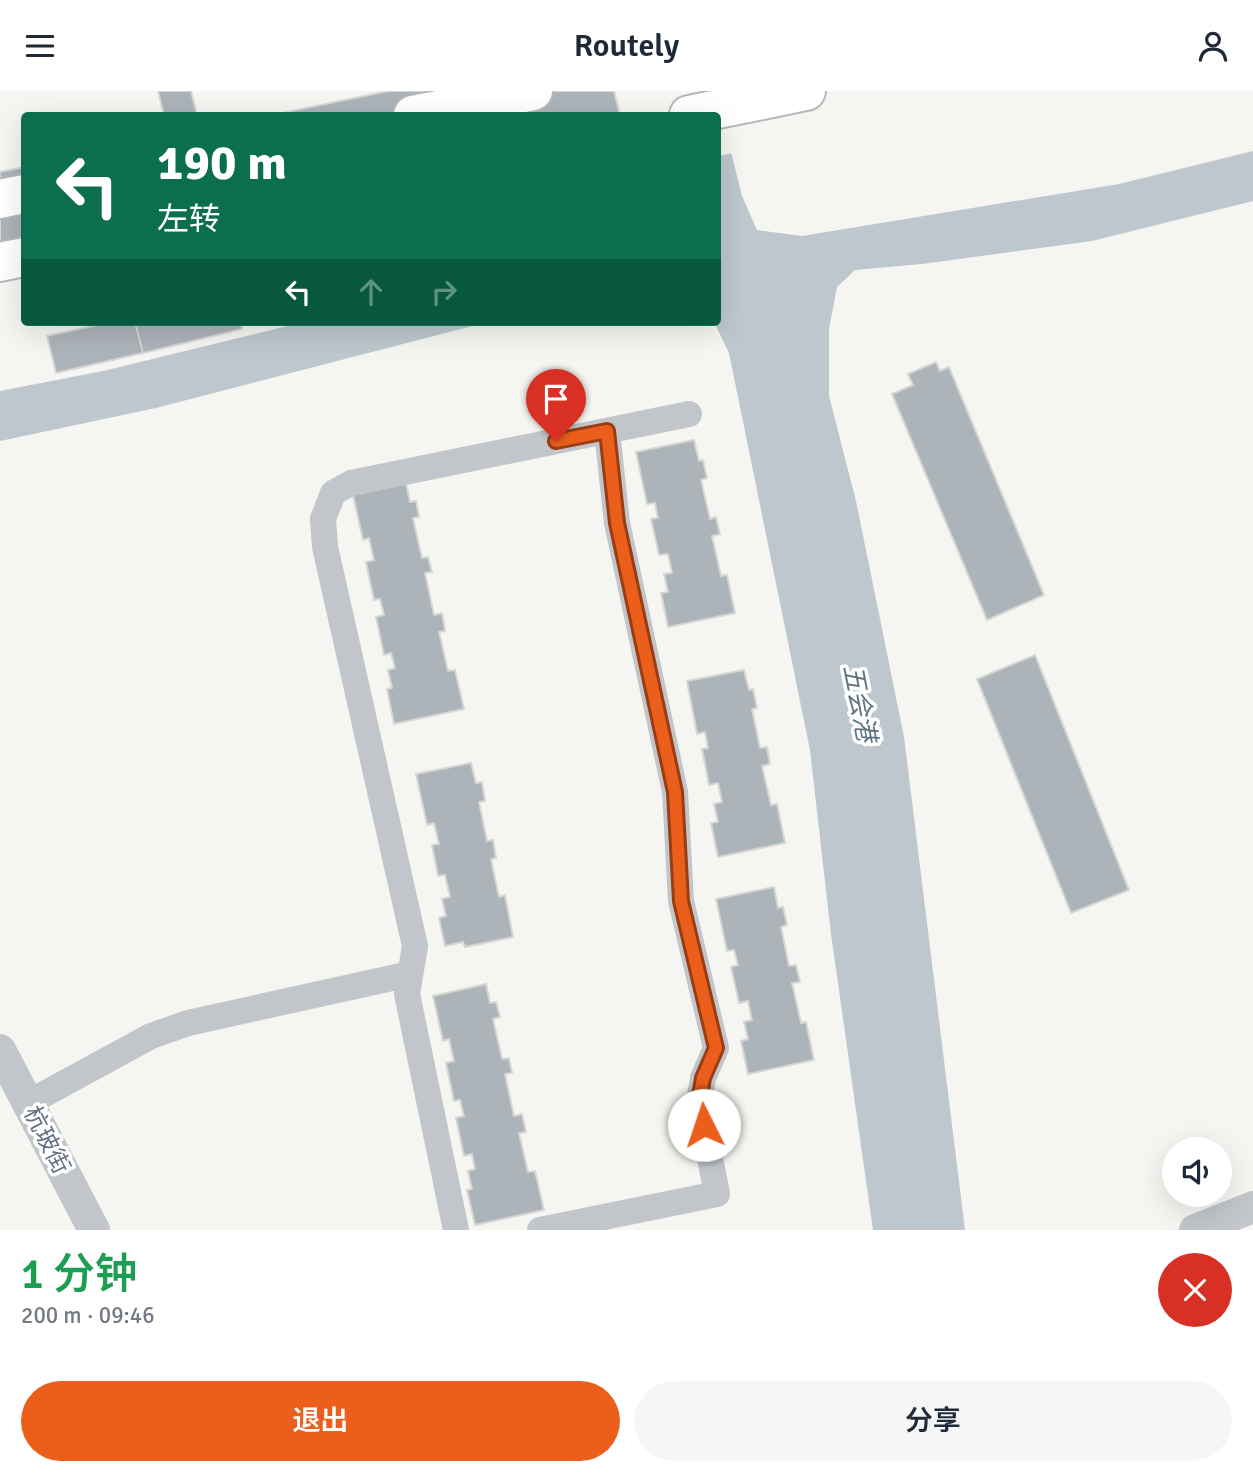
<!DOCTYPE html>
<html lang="zh">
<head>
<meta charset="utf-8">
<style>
  :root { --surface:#fff; --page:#f6f6f7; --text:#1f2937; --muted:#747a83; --accent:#eb5e1b }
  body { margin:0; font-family:Signika,"Noto Sans SC",sans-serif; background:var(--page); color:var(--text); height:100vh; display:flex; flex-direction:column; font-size:26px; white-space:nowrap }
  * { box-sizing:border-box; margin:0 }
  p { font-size:23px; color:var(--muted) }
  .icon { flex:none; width:38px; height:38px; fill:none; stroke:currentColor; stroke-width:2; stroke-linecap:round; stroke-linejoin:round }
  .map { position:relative; height:1139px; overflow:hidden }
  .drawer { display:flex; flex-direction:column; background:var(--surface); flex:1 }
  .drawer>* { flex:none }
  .banner { position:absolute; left:21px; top:21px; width:700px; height:214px; border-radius:7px; box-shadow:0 7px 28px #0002; background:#0b6e4f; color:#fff; overflow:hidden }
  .buttons { position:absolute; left:1162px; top:1046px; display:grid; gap:14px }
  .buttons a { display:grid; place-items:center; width:70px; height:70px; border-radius:50%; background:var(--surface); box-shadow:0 7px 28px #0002; font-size:35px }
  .pin { position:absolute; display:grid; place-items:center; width:60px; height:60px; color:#fff; margin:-72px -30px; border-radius:50% 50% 50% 0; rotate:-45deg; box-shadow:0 0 7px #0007 }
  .pin .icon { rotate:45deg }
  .me { position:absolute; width:77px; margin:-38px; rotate:356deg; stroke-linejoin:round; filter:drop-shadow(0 0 5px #0008) }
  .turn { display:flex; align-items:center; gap:24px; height:147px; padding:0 21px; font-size:32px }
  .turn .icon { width:91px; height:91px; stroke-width:2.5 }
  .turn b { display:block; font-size:49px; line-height:60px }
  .lanes { display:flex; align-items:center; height:66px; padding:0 21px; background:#0003; justify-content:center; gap:35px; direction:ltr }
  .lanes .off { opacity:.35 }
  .round { display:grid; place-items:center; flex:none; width:74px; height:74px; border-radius:37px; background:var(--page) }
  .overview { display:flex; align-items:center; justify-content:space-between; height:119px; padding:0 21px }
  h1 { font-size:42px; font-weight:600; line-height:52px; color:#1e9e55 }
  .button { display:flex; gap:14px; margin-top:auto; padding:14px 21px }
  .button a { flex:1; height:80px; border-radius:42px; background:var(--accent); color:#fff; font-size:28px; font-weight:600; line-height:80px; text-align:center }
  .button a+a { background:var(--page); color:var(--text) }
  header { display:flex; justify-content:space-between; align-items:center; height:91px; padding:0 21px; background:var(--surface); font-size:32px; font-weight:600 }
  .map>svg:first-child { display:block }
</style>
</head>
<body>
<header><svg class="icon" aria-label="menu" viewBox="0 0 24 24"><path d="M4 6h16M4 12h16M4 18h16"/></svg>Routely<svg class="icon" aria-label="person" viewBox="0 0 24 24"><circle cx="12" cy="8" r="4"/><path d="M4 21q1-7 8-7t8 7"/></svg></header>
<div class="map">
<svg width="1253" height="1139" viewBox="0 0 1253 1139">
  <rect width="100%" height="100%" fill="#f5f5f1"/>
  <path fill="#bdc7cd" d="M716,0L742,105L757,139L802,145L1119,93L1253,60V110L1092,150L922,173L855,179L837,196L829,238V305L856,410L904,646L965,1139H873L831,843L810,659L729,262L714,231H718Z
    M304,231H488L156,317L0,350V300L103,280Z"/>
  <path fill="#f5f5f1" d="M653,0H720L735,62L718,65V24H658Z"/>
  <path fill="#acb3b9" stroke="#d6d6d4" stroke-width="2" d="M158,0H191L197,24H164Z
    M388,0H614L620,24H273Z
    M24,76V162L0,167V81Z
    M111,231H135L143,262L56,282L47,245Z
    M135,231H241L242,238L143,262Z
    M936,271L940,280L949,276L1044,504L987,529L892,303L913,294L908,283Z
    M694,349L699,370L703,369L707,387L701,389L710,428L716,426L720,443L712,445L721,485L727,484L735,522L668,536L661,502L668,501L664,483L672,482L668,463L659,464L651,428L658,427L655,412L647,413L636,361Z
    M406,392L410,411L416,410L419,426L413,427L422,467L428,466L432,481L425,482L434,524L442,522L445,540L439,541L448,580L455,579L464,618L394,633L387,598L392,597L388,579L395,577L391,562L384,564L376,526L384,524L380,508L374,509L366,471L374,469L369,447L363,449L353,404Z
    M1035,564L1129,799L1071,822L977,588Z
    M744,579L749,599L753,598L757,617L752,618L760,657L767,656L770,673L762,675L771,714L777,713L785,752L718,766L711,732L718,731L714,713L722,711L718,692L709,694L702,658L708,657L705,641L697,643L687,590Z
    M471,672L476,692L482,691L485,710L479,711L487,750L493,749L496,767L491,768L499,806L505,804L513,846L465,856L463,851L445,855L439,827L446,825L442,808L450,806L445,784L438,785L432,754L439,753L434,732L427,734L416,683Z
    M774,796L778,817L783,816L787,834L781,836L789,875L796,874L800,891L792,892L801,932L806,931L814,969L748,983L741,950L748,948L744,931L752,929L748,910L739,912L731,876L738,874L734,859L727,860L716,808Z
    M486,893L490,912L496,911L500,926L493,928L502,968L509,967L512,982L505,983L514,1025L522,1023L526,1041L519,1042L528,1081L535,1080L544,1119L475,1134L467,1099L472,1098L468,1080L475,1078L472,1063L464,1065L456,1027L464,1025L460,1009L454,1010L446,972L454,970L449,948L443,950L433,905Z"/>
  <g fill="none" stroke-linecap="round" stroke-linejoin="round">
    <g stroke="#b5b9bd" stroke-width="42">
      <path id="primary" d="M413,24L533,0
        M689,24L806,0
        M0,108L24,103
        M0,171L24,166"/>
    </g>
    <path stroke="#c2c5c9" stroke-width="26" d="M28,1012L151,945L188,932L410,883
      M456,1139L407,903L415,855L325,456L323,428L333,402L351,392L689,323
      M540,1139L717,1103L699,1011L703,987L716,957L681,810L675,701L617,432L607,340"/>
    <path stroke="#c2c5c9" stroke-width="32" d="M0,959L94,1139
      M1195,1139L1253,1116"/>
    <use href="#primary" stroke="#fff" stroke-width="38"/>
  </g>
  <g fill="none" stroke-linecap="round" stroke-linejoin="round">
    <g stroke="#993d12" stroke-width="18">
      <path id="route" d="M556,350L607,340L617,432L675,701L681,810L716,957L703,987L699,1011L704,1034"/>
    </g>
    <use href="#route" stroke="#eb5e1b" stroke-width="12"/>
  </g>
  <g text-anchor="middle" stroke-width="7" stroke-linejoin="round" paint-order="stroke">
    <g font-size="24" fill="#627284" stroke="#fff">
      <text transform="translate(47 1049) rotate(63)" y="8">杭玻街</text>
    </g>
    <g font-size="26" font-style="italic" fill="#5e7481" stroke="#fff">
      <text transform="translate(860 612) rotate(79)" y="9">五会港</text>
    </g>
  </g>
</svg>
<div class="buttons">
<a><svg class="icon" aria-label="sound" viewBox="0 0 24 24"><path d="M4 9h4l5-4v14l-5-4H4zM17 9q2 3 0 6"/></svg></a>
</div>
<div class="pin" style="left:556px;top:350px;background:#d93025"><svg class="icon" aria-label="arrive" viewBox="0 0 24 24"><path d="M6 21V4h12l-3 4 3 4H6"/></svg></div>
<svg class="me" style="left:704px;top:1034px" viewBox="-20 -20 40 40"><circle r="19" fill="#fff"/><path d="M0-13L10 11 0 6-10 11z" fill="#eb5e1b"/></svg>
<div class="banner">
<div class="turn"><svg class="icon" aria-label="left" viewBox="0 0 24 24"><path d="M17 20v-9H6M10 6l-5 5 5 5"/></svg><div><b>190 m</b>左转</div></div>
<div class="lanes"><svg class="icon" aria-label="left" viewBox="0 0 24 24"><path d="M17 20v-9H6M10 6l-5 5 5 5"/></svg><svg class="icon off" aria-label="ahead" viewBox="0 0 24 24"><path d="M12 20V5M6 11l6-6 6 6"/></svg><svg class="icon off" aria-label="right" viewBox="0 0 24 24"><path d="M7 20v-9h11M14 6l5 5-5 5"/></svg></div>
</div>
</div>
<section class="drawer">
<div class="overview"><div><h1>1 分钟</h1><p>200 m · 09:46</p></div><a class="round" style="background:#d93025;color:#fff"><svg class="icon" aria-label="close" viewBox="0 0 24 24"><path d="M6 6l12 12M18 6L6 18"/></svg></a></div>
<div class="button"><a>退出</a><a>分享</a></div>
</section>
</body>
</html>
